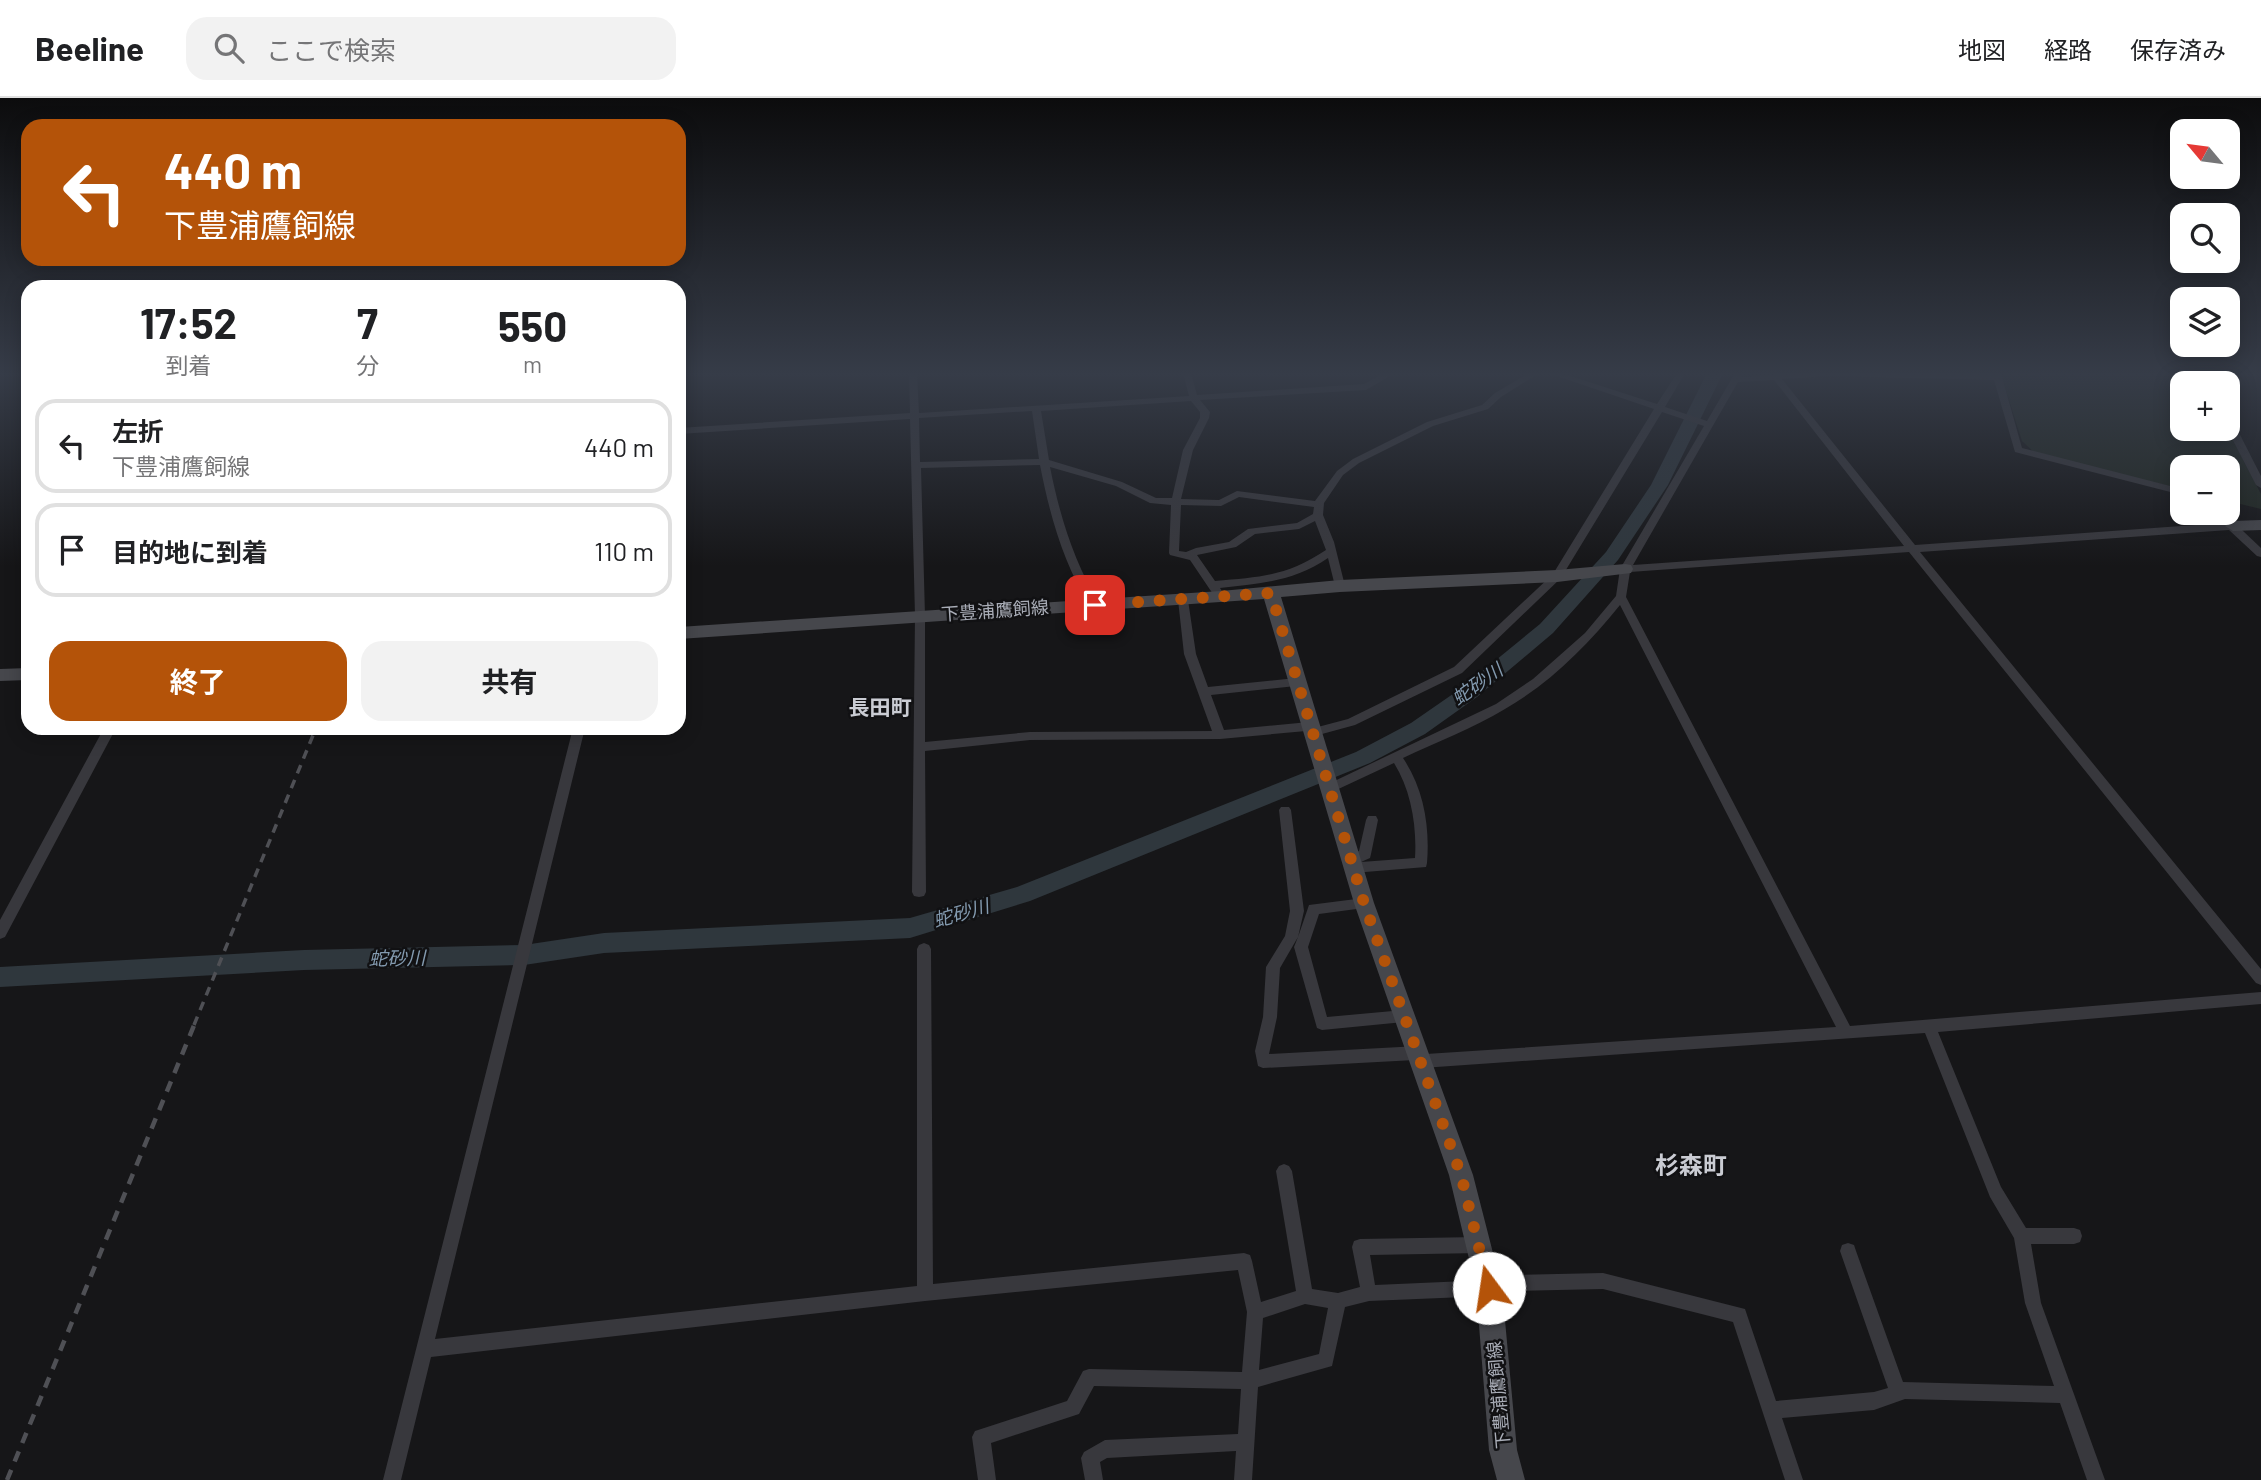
<!DOCTYPE html>
<html lang="ja">
<head>
<meta charset="utf-8">
<style>
  :root { --surface:#fff; --page:#f2f2f2; --text:#202124; --muted:#757577; --line:#e0e0e0; --accent:#b45309 }
  body { margin:0; font-family:Barlow,"Noto Sans JP",sans-serif; background:var(--page); color:var(--text); height:100vh; display:flex; flex-direction:column; font-size:26px; white-space:nowrap }
  * { box-sizing:border-box; margin:0 }
  p { font-size:23px; color:var(--muted) }
  .icon { flex:none; width:38px; height:38px; fill:none; stroke:currentColor; stroke-width:2; stroke-linecap:round; stroke-linejoin:round }
  .map { position:relative; flex:1; overflow:hidden }
  .panel { position:absolute; left:21px; top:182px; width:665px; height:455px; display:flex; flex-direction:column; background:var(--surface); border-radius:21px; box-shadow:0 4px 18px #0003 }
  .panel>* { flex:none }
  .guide { position:absolute; left:21px; top:21px; width:665px; height:147px; border-radius:21px; box-shadow:0 4px 18px #0003; background:#b45309; color:#fff; overflow:hidden }
  .needle { width:46px; rotate:299deg }
  .controls { position:absolute; left:2170px; top:21px; display:grid; gap:14px }
  .controls a { display:grid; place-items:center; width:70px; height:70px; border-radius:14px; background:var(--surface); box-shadow:0 4px 18px #0003; font-size:35px }
  .pin { position:absolute; display:grid; place-items:center; width:60px; height:60px; color:#fff; margin:-30px; border-radius:14px; box-shadow:0 4px 10px #0006 }
  .me { position:absolute; width:77px; margin:-38px; rotate:346deg; stroke-linejoin:round; filter:drop-shadow(0 0 5px #0008) }
  .turn { display:flex; align-items:center; gap:24px; height:147px; padding:0 28px; font-size:32px }
  .turn .icon { width:91px; height:91px; stroke-width:2.5 }
  .turn b { display:block; font-size:49px; line-height:60px }
  .eta { display:flex; justify-content:space-evenly; align-items:center; height:119px; text-align:center }
  .eta b { font-size:42px; font-weight:700; line-height:49px }
  .cta { display:flex; gap:14px; margin-top:auto; padding:14px 28px }
  .cta a { flex:1; height:80px; border-radius:21px; background:var(--accent); color:#fff; font-size:28px; font-weight:700; line-height:80px; text-align:center }
  .cta a+a { background:var(--page); color:var(--text) }
  ul { padding:0; list-style:none }
  li { display:flex; align-items:center; gap:21px; height:94px; margin:0 14px 10px; padding:0 14px; border:4px solid var(--line); border-radius:21px }
  li div { flex:1 }
  li b { display:block; font-size:26px }
  li em { font-style:normal }
  header { display:flex; align-items:center; gap:42px; box-sizing:border-box; height:98px; padding:0 35px; background:var(--surface); border-bottom:2px solid var(--line) }
  header strong { font-size:33px }
  nav { display:flex; gap:38px; margin-inline-start:auto; font-size:24px }
  .search { width:490px; height:63px; background:var(--page); display:flex; align-items:center; gap:18px; box-sizing:border-box; padding:0 24px; border-radius:21px; color:var(--muted); font-size:26px }
  .map>svg:first-child { display:block }
</style>
</head>
<body>
<header>
<strong>Beeline</strong>
<div class="search"><svg class="icon" aria-label="search" viewBox="0 0 24 24"><circle cx="10" cy="10" r="6"/><path d="M15 15l6 6"/></svg>ここで検索</div>
<nav><a>地図</a><a>経路</a><a>保存済み</a></nav>
</header>
<div class="map">
<svg width="2261" height="1382" viewBox="0 0 2261 1382">
  <rect width="100%" height="100%" fill="#161618"/>
  <path fill="#212822" d="M1992,275H2205L2202,279L2205,285H2182V331H2227L2261,396V411L2228,403V369H2182V391L2036,356L2022,343L2003,283Z"/>
  <g fill="none" stroke-linecap="round" stroke-linejoin="round">
    <path fill="#2f373d" fill-rule="evenodd" d="M1707,275H1723L1668,387L1618,462L1553,535L1477,599L1425,636L1370,665L1030,803L910,840L604,855L524,867L304,872L0,889V869L304,852L524,847L604,835L910,820L1017,789L1356,654L1411,625L1463,589L1540,526L1606,454L1651,387Z"/>
    <path fill="#38383d" fill-rule="evenodd" d="M909,275H917L919,315L1189,298L1183,275H1191L1197,297L1364,286L1384,275H1395L1366,292L1200,302L1210,314L1209,320L1193,352L1181,401L1219,402L1237,393L1315,403L1337,373L1353,361L1427,324L1482,307L1495,295L1529,275H1539L1501,299L1488,311L1433,328L1359,365L1343,377L1324,405L1323,417L1334,444L1345,488L1340,492L1335,488L1328,460C1295,483 1259,486 1220,490L1226,499L1225,502H1217L1190,462L1170,457L1169,455L1171,407L1150,405L1116,388L1050,369C1060,419 1074,464 1100,507L1095,511L1091,510C1063,465 1050,418 1040,367L921,370L925,518V644L1030,634L1212,633L1184,556L1178,502L1183,498L1188,502L1196,556L1208,589L1296,580L1302,584L1296,588L1211,597L1224,632L1309,624L1313,625L1314,630L1348,621L1454,569L1553,476L1654,311L1548,275H1561L1657,306L1677,275H1685L1665,309L1707,323L1735,275H1743L1741,279L1792,275L1998,276L2002,279L2022,350L2182,391V397L2015,354L1994,282L1828,278L1782,281L1915,447L2223,425L2213,415H2224L2261,450V459L2257,458L2229,432L1920,454L2261,871V887L2256,885L1909,454L1630,474L1626,499L1850,928L2261,894V906L1938,934L2001,1089L2026,1130H2074L2080,1132L2082,1138L2080,1144L2074,1146H2031L2041,1205L2105,1382H2087L2060,1305L1905,1301L1874,1312L1782,1320L1803,1382H1785L1733,1224L1603,1191L1514,1193L1489,1198L1369,1203L1345,1209L1332,1268L1258,1289L1252,1382H1234L1236,1353L1107,1360L1100,1364L1103,1382H1085L1081,1360L1084,1354L1105,1342L1238,1336L1241,1291L1094,1288L1079,1316L991,1345L996,1382H978L972,1339L975,1333L1067,1303L1083,1273L1089,1271L1242,1274L1247,1214L1238,1172L925,1203L431,1259L401,1382H383L573,630H585L435,1241L917,1188V851L919,847L924,845L929,847L931,851L933,1186L1244,1155L1250,1157L1252,1163L1261,1204L1296,1193L1276,1073L1279,1068L1284,1066L1289,1068L1292,1073L1312,1191L1338,1195L1360,1189L1352,1149L1354,1143L1360,1141L1479,1139L1485,1141L1487,1147L1485,1153L1479,1155L1370,1157L1375,1187L1489,1182L1514,1177L1603,1175L1745,1211L1776,1303L1874,1294L1888,1290L1840,1153L1842,1147L1848,1145L1854,1147L1856,1153L1903,1284L2054,1288L2025,1205L2014,1140L1990,1099L1925,935L1422,970L1417,968L1415,962L1263,970L1258,968L1255,953L1263,919L1266,869L1285,838L1290,813L1279,712L1281,709H1289L1291,712L1304,813L1298,839L1309,807L1364,800L1369,801L1371,805L1369,809L1364,810L1319,816L1308,849L1327,919L1404,912L1409,914L1411,918L1409,922L1404,924L1322,932L1317,930L1294,849L1298,839L1280,870L1277,919L1269,956L1419,948L1424,950L1426,956L1836,929L1620,507C1587,548 1550,585 1505,611C1473,630 1437,644 1403,660C1424,691 1430,729 1427,765L1426,769L1353,775L1348,774L1347,770L1348,767L1345,763L1346,759L1359,753L1366,722L1368,718H1376L1378,722L1371,756L1370,760L1361,764L1415,760C1417,728 1411,692 1394,665L1332,694H1324L1322,691L1324,688L1496,606L1533,581L1585,535L1616,498L1620,471L1704,328L1662,314L1561,480L1462,575L1355,627L1311,639L1307,638L1306,633L1220,641L1030,642L925,653L926,794L924,798L919,799L914,798L912,794L915,518L910,321L679,336V330L910,315ZM1774,282L1904,448L1633,467L1738,284ZM1191,303L1200,314V320L1183,352L1172,400H1156L1122,384L1049,362L1041,313ZM1032,313L1039,361L920,364L919,320ZM1239,399L1314,409L1313,416L1297,425L1248,431L1229,444L1196,450L1186,454L1179,453L1181,407L1221,408ZM1315,423L1326,452C1287,478 1261,479 1215,483L1197,457L1236,449L1255,436L1299,431ZM1305,1206L1328,1210L1319,1256L1259,1272L1263,1220Z
      M2206,275H2214L2210,282L2212,285H2204L2202,282Z
      M2228,320L2233,323L2261,378V390L2256,387L2227,331Z
      M104,630H116L5,839L0,841V822Z"/>
    <path fill="#46474c" fill-rule="evenodd" d="M2261,422V432L2233,433L2225,428L2233,423Z
      M1625,466L1631,467L1633,471L1631,475L1557,484L1340,494L1281,499L1374,805L1473,1077L1502,1190L1517,1352L1525,1382H1497L1489,1352L1476,1190L1449,1077L1354,805L1264,501L679,541V529L1221,493L1340,482L1557,472Z
      M28,570V582L0,583V571Z"/>
    <path stroke="#4f5055" stroke-width="3.5" stroke-dasharray="9 7" stroke-linecap="butt" d="M194,927L316,630"/>
    <path stroke="#4f5055" stroke-width="4.5" stroke-dasharray="11 9" stroke-linecap="butt" d="M7,1382L195,925"/>
  </g>
  <linearGradient id="sky" x2="0" y2="1"><stop stop-color="#0c0c0d"/><stop offset="0.59" stop-color="#363c48"/><stop offset="1" stop-color="#363c48" stop-opacity="0"/></linearGradient>
  <rect width="2261" height="468" fill="url(#sky)"/>
  <g fill="none" stroke-linecap="round" stroke-linejoin="round">
    <path stroke="#b45309" stroke-width="12" stroke-dasharray="0 21.6" d="M1095,507L1271,495L1364,805L1461,1077L1489,1190"/>
  </g>
  <g text-anchor="middle" stroke-width="5" stroke-linejoin="round" paint-order="stroke">
    <g font-size="18" fill="#a9adb7" stroke="#111113">
      <text transform="translate(995 513) rotate(-4)" y="6">下豊浦鷹飼線</text>
      <text transform="translate(1499 1297) rotate(-95)" y="6">下豊浦鷹飼線</text>
    </g>
    <g font-size="19" font-style="italic" fill="#839aaf" stroke="#111113">
      <text transform="translate(1477 586) rotate(-35)" y="7">蛇砂川</text>
      <text transform="translate(961 815) rotate(-16)" y="7">蛇砂川</text>
      <text transform="translate(397 860) rotate(-1)" y="7">蛇砂川</text>
    </g>
    <g font-size="21" font-weight="bold" fill="#caccd3" stroke="#111113">
      <text x="880" y="617">長田町</text>
    </g>
    <g font-size="24" font-weight="bold" fill="#caccd3" stroke="#111113">
      <text x="1691" y="1076">杉森町</text>
    </g>
  </g>
</svg>
<div class="controls">
<a><svg class="needle" viewBox="-14 -14 28 28"><path d="M0-13l5 13h-10z" fill="#e53935"/><path d="M0 13l5-13h-10z" fill="#757577"/></svg></a>
<a><svg class="icon" aria-label="search" viewBox="0 0 24 24"><circle cx="10" cy="10" r="6"/><path d="M15 15l6 6"/></svg></a>
<a><svg class="icon" aria-label="layers" viewBox="0 0 24 24"><path d="M12 4l9 5-9 5-9-5zM3 14l9 5 9-5"/></svg></a>
<a>+</a>
<a>−</a>
</div>
<div class="pin" style="left:1095px;top:507px;background:#d93025"><svg class="icon" aria-label="arrive" viewBox="0 0 24 24"><path d="M6 21V4h12l-3 4 3 4H6"/></svg></div>
<svg class="me" style="left:1489px;top:1190px" viewBox="-20 -20 40 40"><circle r="19" fill="#fff"/><path d="M0-13L10 11 0 6-10 11z" fill="#b45309"/></svg>
<div class="guide">
<div class="turn"><svg class="icon" aria-label="left" viewBox="0 0 24 24"><path d="M17 20v-9H6M10 6l-5 5 5 5"/></svg><div><b>440 m</b>下豊浦鷹飼線</div></div>
</div>
<section class="panel">
<div class="eta">
<div><b>17:52</b><p>到着</p></div>
<div><b>7</b><p>分</p></div>
<div><b>550</b><p>m</p></div>
</div>
<ul>
<li><svg class="icon" aria-label="left" viewBox="0 0 24 24"><path d="M17 20v-9H6M10 6l-5 5 5 5"/></svg><div><b>左折</b><p>下豊浦鷹飼線</p></div><em>440 m</em></li>
<li><svg class="icon" aria-label="arrive" viewBox="0 0 24 24"><path d="M6 21V4h12l-3 4 3 4H6"/></svg><div><b>目的地に到着</b></div><em>110 m</em></li>
</ul>
<div class="cta"><a>終了</a><a>共有</a></div>
</section>
</div>
</body>
</html>
